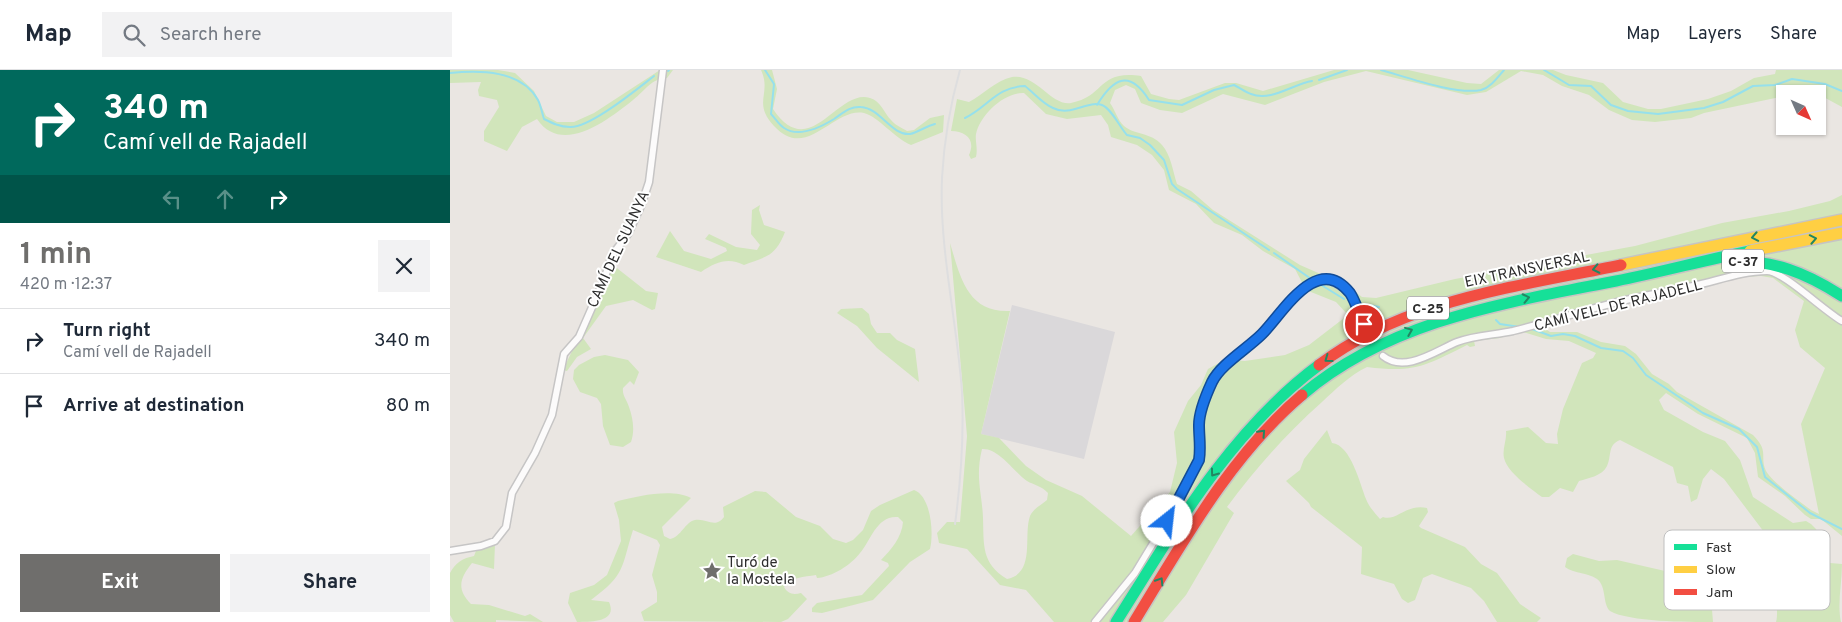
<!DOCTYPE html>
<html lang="en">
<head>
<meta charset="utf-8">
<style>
  :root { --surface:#fff; --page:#f2f2f3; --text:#1f2937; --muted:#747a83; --line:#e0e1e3; --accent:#6f6e6c }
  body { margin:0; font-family:Overpass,sans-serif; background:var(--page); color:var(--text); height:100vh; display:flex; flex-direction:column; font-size:19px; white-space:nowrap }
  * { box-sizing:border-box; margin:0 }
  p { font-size:16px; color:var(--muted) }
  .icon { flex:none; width:28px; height:28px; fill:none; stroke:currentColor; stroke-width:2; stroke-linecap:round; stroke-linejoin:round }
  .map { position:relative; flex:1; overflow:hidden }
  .drawer { display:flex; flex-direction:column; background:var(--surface); width:450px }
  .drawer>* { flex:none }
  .banner { background:#00695c; color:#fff; overflow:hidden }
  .needle { width:32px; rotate:135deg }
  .fabs { position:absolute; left:1326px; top:15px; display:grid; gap:10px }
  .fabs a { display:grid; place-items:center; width:50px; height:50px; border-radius:0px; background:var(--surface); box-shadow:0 1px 4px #0004; font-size:25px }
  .pin { position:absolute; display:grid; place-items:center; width:42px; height:42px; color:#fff; margin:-21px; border:2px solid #fff; border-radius:50%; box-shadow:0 1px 5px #0007 }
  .me { position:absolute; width:55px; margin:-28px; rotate:29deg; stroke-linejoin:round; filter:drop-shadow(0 0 4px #0008) }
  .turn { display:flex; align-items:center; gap:18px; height:105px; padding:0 20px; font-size:22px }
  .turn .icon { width:65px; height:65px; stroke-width:2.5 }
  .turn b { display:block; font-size:35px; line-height:42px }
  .lanes { display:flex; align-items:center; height:48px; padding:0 20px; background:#0003; justify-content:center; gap:25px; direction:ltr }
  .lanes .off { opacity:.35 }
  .round { display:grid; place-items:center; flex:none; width:52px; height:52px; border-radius:0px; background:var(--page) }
  .headline { display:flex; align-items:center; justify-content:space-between; height:85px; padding:0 20px }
  h1 { font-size:30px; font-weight:700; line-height:38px; color:var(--accent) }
  .action { display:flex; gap:10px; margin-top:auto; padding:10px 20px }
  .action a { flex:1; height:58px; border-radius:0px; background:var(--accent); color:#fff; font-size:20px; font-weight:700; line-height:58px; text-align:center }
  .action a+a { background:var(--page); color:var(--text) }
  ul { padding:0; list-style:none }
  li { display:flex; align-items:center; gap:15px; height:65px; padding:0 20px; border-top:1px solid var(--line) }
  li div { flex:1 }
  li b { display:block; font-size:19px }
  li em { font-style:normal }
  header { display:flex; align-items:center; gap:30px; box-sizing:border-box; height:70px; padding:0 25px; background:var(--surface); border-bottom:1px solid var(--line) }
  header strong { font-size:24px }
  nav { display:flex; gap:28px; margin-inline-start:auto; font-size:18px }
  .search { width:350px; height:45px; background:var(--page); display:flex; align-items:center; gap:12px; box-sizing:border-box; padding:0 18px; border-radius:0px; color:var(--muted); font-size:19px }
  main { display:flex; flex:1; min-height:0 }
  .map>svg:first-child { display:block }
</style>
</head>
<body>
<header>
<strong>Map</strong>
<div class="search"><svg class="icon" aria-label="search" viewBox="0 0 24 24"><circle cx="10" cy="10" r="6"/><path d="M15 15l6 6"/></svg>Search here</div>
<nav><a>Map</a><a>Layers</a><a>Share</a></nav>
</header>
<main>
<section class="drawer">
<div class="banner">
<div class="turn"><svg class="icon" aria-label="right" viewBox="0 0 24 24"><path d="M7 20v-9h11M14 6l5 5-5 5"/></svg><div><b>340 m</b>Camí vell de Rajadell</div></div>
<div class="lanes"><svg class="icon off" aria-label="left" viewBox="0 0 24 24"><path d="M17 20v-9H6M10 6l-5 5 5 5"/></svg><svg class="icon off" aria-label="ahead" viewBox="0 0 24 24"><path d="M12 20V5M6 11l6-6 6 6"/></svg><svg class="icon" aria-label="right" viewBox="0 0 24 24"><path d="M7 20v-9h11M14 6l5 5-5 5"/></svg></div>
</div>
<div class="headline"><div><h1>1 min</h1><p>420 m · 12:37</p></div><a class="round"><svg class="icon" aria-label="close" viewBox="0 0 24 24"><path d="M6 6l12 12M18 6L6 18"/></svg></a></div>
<ul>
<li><svg class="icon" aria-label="right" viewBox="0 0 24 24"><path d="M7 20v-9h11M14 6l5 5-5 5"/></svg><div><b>Turn right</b><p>Camí vell de Rajadell</p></div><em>340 m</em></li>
<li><svg class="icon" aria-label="arrive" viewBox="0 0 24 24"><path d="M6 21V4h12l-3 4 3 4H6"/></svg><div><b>Arrive at destination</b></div><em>80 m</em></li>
</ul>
<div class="action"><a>Exit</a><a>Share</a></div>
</section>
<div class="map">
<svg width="1392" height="552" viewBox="0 0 1392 552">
  <rect width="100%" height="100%" fill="#eae6e2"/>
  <path fill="#dad8da" d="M562,235L665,262L634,389L531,364Z"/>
  <path fill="#d1e5bb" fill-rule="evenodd" d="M0,0H48L65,3L84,21L96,46L107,52H124L144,43L210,0H223L217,8C200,9 196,20 183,30C158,50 112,86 87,49L72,57L57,81L34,71V61L49,37L47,30L29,26L28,20L31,12L0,13Z
    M311,0H322L327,19L323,39C360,94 387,18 420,28C431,31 434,43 441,50C445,55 452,58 457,61L464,60L480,48L494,45L493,62L461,75C444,68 429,47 414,43C383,37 357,92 324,56C302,32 322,24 311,0Z
    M884,0H958L1017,13L1031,14L1049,0H1103L1116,5L1153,13L1173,32L1198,39H1211L1258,29L1281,21L1304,8L1325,4L1326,0H1392V37L1368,24H1335V26L1254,43L1241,48L1205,52L1182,50L1159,40L1139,25L1112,16L1093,5L1071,1L1036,22L1017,25L916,1L874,12L815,35L773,24L732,43L710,40L691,33L685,19L676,15L665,20L660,33C665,40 668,51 674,56C684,65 701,62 712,75C721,85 723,102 727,114L741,121L763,140L850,195L898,216L912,227L926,228L1005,209L1185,176L1272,153L1339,141L1380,131L1392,125V466L1371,449H1361L1355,445L1335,426L1308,407L1305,383L1297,368L1248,344L1216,323L1209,330L1214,340L1253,362L1275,371L1290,390L1303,427L1343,453L1356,451L1361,454L1366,459L1376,479H1366L1344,471L1317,466L1274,409L1261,399L1253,409L1247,429L1241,432L1238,416L1227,413L1223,397L1170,370C1157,375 1162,386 1157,396C1152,406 1139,408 1129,411L1123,422L1110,418L1099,427H1092C1080,418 1057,402 1054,388C1052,379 1057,370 1056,361L1078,357L1096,373L1108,374L1107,364L1113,339L1132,293L1143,288L1146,283L1119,271L1096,269L1070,261L1050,268L1024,271L1025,276L1020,277L1017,275C975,296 965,303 917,297C900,305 886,319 872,332C836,364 806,398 777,437L784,443L736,525L713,552H604L576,520L550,515L517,479L489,473L487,463L497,452H510L517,366L500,173C510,206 517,243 560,241L531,364L549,368L576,396L596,410L632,426L681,466L720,422L727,393L724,362L738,331L751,315L758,299L774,290L795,291L835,285L859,275L898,245L886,232L856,220L845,199L813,181L792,165L764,153L746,134L719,120L714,100L702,85L687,75L661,67L658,55L651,45L617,49L596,44L574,23C554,22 530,45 526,64C525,71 528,79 526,87L521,89L519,85C526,70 516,61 501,61L507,29L519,32C533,25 546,10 562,7C586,3 601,36 621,33C656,26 647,0 691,6L701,24L719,29L729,30L775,13H786L813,21ZM1311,206L1323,208L1354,231L1345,260L1350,277L1375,298L1351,354L1369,444L1361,440C1350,432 1322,412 1316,401C1309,386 1320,382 1303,365L1227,322L1219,314L1202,304L1186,284L1175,276L1151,272L1127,262H1100L1091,256L1159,237L1294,207ZM532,379C549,378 564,402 577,411C584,415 592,416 598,423L597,430C591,435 583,439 580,446C573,466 586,503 557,509C531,493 534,475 533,448C532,422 525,408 532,379Z
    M310,135L309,140L314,155L335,162C325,187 317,186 294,195C278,187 266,192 251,202L206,187L220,161L234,181L261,189L277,181L276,178L255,169L259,164L286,177L307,180L310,175L301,164L302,140Z
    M163,195L196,221L208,223L205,239L202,240L183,230L156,236L133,268L141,279L127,287L117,301L113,300Z
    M412,238L419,244L421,254L427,263H440L447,270L465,279L469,312L427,278L407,256L387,243L391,239Z
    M155,285L178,290L189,302L184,315L180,311L173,318C172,326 177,330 179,337C183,348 185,361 181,372L173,377L160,375L153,356L151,334L147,328L130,322L123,309L124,300L129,295L144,287Z
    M877,360L882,373C901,375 910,414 916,429C919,437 925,443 930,449L933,447C946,452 957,433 977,438L978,442L969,456L971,458L1015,477L1031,494L1047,503L1070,534L1091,548L1087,552H1047L1034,531L1021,518L982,504L973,508L965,530L958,533L952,529L944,514L911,504L912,477L861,437L859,433L836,411L850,400L854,389Z
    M464,420C481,426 484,463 480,479L460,492L423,530L372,543L362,542V538L367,533L412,525L439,496L438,493L431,490C441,480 452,467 453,452L448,447C427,445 421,470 410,483C401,495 382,507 367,508L366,505C354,507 341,507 334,517C338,524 343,525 351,523L357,529L338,549L331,552L194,551L191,542L207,532V522L202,505L210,475L207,470L183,460C171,498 176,504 141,530L159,532C168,552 142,552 127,552L118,533L120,523L144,515L157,505L171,471L169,450L164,433L168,431C188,426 222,418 241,428L212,457L214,466L220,469C231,467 235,452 245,450C257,448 265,459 274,447L273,437L305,421L316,422L346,447L370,456L383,469L396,473L403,470L413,460L421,441L430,435Z
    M45,474L44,499L22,493C10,508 6,519 21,534L39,535L75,546L80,544L93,552L46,550V552H4L0,545V503C5,493 13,488 24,486L26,481Z
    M1123,484L1149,491L1167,490L1215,501L1249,505L1261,527L1263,552C1238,552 1179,552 1160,541C1152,533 1157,517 1147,509C1137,502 1124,504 1115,497L1117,488Z
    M1380,493L1392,494C1392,513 1387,534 1391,552H1326C1328,545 1326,538 1328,532C1335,516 1366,503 1380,493Z"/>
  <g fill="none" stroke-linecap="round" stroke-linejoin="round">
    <path stroke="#96e0ec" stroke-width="2" d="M315,0L324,14L321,44C325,48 329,55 334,58C349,68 371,57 384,49C393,43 400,36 411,37C430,38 442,66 460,64C469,62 476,56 485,54
      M931,0C956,7 1006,25 1031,20C1041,17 1047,8 1054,0
      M1094,0L1119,15L1141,16L1161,35L1178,41L1208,44L1254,38L1273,32L1303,16L1325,15L1342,9L1375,14L1392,21
      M218,1L219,0
      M0,3C30,0 71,0 88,30C91,36 92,43 94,49C102,53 110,57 120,57C140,58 187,19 204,6
      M869,10L897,0
      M647,35C664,7 680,0 699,30L732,35L764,20L784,15C790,18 795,22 801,24C821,32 843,14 862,11
      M515,48C539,36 546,17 575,16C584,23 593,34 603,38C621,47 637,30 652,35C662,39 670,58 677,65L690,68L700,75L714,90L722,114L727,119L819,180
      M824,183L864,211
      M868,213L894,229
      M913,234L929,237
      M1046,250L1050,254L1070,257
      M1082,259L1101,266L1113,264L1125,266L1151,278L1173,281L1183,288L1196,305L1253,343L1289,359L1307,377L1315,407L1360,443L1392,459"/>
    <g stroke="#c6c5c5" stroke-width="9">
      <path id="street" d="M933,286C955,304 987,280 1007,272C1025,265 1045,265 1063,261C1102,251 1141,238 1180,229C1201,224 1222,221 1243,216C1267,211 1292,201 1317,201C1333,201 1375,242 1392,251
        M0,481L31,476L45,471L56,457L62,423L85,383L102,345L114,284L129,267L154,210L162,185L178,164L191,136L199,112L213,0
        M645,552L685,503L734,422L749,390L751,379L749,354L752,337L769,301L812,264L853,218L869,210H880L897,220L904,230L914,255"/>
    </g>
    <g stroke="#c6c4c3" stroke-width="14">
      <path id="fast" d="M1279,192C1323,189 1356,203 1392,226
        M852,325C940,250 1055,233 1166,211C1211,202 1255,190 1300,181
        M666,552C724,460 780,361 869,295"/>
    </g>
    <g stroke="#c6c4c3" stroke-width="14">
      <path id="slow" d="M1300,181L1392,163
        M1171,195L1392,150"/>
    </g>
    <g stroke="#c6c4c3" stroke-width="14">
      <path id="jam" d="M869,295C956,229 1067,217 1171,195
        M684,552C733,472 780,386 852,325"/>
    </g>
    <use href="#street" stroke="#fcfbfb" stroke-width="6"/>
    <use href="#fast" stroke="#16e098" stroke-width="11"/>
    <use href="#slow" stroke="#ffcf43" stroke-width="11"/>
    <use href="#jam" stroke="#f24e42" stroke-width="11"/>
    <path stroke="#dededf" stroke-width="2" d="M505,454C511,410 514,367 512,322C507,251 489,179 492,108C494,71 500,35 510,0"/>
  </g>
  <defs><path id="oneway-chevron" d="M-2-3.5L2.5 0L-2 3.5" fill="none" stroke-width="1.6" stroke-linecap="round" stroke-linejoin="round" transform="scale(1.25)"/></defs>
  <g stroke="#228662">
    <use href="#oneway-chevron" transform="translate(1305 167) rotate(169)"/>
    <use href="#oneway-chevron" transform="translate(1363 169) rotate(-11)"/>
    <use href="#oneway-chevron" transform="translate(1146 199) rotate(168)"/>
    <use href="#oneway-chevron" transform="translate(1076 228) rotate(-12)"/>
    <use href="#oneway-chevron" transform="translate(959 261) rotate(-22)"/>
    <use href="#oneway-chevron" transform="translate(878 289) rotate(144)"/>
    <use href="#oneway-chevron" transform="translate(812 363) rotate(-47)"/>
    <use href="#oneway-chevron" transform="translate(764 403) rotate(126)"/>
    <use href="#oneway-chevron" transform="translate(710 511) rotate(-58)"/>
  </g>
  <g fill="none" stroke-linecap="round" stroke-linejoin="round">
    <g stroke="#114b97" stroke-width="12">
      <path id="route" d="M717,451L749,390C751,378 749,367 749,355C749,341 756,325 762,312C771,294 797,279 812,264C833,243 867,182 900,223C906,232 909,245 914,254"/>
    </g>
    <use href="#route" stroke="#1a73e8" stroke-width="9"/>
  </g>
  <defs>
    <g id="sight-bare" transform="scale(1.5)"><path d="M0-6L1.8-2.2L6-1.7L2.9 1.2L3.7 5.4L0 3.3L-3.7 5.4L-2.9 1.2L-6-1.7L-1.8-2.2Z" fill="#6f6e6c" stroke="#fff" stroke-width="2.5" paint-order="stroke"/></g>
  </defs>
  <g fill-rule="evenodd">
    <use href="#sight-bare" x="262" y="501"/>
  </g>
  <g text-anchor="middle" stroke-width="4" stroke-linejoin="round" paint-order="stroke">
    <g fill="#fff" stroke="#6c6c6c" stroke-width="1">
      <rect x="1272" y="179.5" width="42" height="23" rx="4"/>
      <rect x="957" y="226.5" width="42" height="23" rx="4"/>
    </g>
    <g font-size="14" font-weight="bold" fill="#2d2d2d">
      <text x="1293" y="196">C-37</text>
      <text x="978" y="243">C-25</text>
    </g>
    <g font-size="15" fill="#2d2d2d" stroke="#fff">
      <text transform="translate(168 179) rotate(-65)" y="5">CAMÍ DEL SUANYA</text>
      <text transform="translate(1077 199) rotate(-12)" y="5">EIX TRANSVERSAL</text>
      <text transform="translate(1168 235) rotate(-14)" y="5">CAMÍ VELL DE RAJADELL</text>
    </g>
    <g font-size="15" fill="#2d2d2d" stroke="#fff" text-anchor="start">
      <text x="277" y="497">Turó de<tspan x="277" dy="17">la Mostela</tspan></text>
    </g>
  </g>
  <rect x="1214" y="460" width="166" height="80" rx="8" fill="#fff" stroke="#c0c0c0" stroke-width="1"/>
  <rect x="1224" y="474" width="23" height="6" fill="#16e098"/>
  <rect x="1224" y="496" width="23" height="7" fill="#ffcf43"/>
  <rect x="1224" y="519" width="23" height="6" fill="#f24e42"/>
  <g font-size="14" fill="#2d2d2d">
    <text x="1256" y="482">Fast</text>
    <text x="1256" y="504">Slow</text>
    <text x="1256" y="527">Jam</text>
  </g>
</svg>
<div class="fabs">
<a><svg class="needle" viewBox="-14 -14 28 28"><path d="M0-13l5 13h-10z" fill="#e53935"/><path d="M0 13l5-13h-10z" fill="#747a83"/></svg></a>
</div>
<div class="pin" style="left:914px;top:254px;background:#d93025"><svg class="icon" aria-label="arrive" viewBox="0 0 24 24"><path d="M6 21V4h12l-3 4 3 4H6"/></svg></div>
<svg class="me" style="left:717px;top:451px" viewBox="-20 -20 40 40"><circle r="19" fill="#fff"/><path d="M0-13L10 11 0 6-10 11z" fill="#1a73e8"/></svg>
</div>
</main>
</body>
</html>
